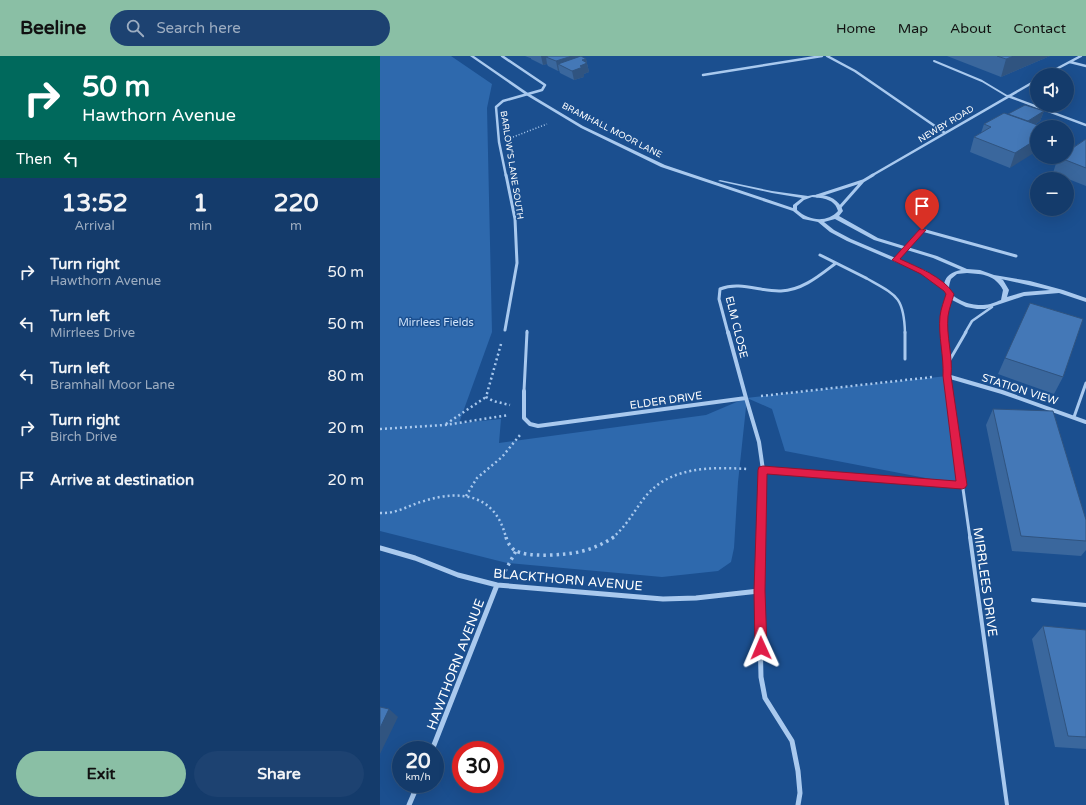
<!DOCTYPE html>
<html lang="en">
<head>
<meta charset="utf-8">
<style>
  :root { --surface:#143b6b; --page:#1d4271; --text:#f1f3f6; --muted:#9dadc1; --line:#33557e; --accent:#8abfa5 }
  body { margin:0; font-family:"Varela Round",sans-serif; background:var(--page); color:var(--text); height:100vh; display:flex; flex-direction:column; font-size:15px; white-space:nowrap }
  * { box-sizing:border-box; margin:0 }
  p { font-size:13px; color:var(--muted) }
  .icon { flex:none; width:22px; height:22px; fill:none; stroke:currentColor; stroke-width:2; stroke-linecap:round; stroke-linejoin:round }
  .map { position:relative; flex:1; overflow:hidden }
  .drawer { display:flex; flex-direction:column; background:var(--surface); width:380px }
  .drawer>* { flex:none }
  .guide { background:#00695c; color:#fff; overflow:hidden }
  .tools { position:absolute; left:650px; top:12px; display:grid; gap:8px }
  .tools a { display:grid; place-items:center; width:44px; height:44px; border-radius:50%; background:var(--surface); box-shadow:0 4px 16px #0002,0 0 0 1px var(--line); font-size:20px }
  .speed { position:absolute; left:12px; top:685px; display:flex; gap:8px; font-size:20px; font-weight:700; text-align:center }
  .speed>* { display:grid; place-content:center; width:52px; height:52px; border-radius:50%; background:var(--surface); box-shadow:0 4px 16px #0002,0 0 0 1px var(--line); line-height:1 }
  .speed small { font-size:10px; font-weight:400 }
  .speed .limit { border:6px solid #d22; background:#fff; color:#111 }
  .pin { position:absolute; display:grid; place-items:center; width:34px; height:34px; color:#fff; margin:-41px -17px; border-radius:50% 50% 50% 0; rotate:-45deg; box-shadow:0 0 4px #0007 }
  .pin .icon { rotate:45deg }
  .me { position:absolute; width:44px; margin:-22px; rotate:359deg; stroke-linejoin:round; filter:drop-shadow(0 0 3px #0008) }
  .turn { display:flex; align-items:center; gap:14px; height:84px; padding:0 16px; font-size:18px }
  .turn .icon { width:52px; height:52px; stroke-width:2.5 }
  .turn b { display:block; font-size:28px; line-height:34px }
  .then { display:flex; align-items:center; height:38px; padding:0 16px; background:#0003; gap:8px; font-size:15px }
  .eta { display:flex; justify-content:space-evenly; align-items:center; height:68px; text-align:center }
  .eta b { font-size:24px; font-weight:700; line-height:28px }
  .action { display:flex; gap:8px; margin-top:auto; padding:8px 16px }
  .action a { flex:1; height:46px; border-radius:24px; background:var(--accent); color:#111; font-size:16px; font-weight:700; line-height:46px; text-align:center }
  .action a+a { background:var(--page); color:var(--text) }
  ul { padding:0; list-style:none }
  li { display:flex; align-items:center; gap:12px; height:52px; padding:0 16px }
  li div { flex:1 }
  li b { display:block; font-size:15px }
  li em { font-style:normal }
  header { display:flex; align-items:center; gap:24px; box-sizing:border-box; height:56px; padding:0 20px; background:var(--accent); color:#111 }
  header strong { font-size:19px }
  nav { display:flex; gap:22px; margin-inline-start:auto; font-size:14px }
  .search { width:280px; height:36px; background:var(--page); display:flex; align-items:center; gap:10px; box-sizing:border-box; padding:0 14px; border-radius:22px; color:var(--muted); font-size:15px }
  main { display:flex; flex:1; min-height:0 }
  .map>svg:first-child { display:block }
</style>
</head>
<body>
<header>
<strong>Beeline</strong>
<div class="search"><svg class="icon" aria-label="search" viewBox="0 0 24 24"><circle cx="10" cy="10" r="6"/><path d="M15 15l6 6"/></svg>Search here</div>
<nav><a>Home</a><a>Map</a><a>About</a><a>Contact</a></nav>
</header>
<main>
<section class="drawer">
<div class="guide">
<div class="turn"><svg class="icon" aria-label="right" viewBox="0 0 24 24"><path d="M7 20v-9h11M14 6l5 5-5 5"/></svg><div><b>50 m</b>Hawthorn Avenue</div></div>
<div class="then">Then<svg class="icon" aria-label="left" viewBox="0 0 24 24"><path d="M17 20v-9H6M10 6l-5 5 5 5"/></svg></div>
</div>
<div class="eta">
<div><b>13:52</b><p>Arrival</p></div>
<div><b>1</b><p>min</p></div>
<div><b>220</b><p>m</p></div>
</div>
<ul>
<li><svg class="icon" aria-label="right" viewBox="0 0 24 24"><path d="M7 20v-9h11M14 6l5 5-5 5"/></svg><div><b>Turn right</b><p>Hawthorn Avenue</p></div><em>50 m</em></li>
<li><svg class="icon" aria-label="left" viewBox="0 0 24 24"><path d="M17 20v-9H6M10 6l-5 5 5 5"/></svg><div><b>Turn left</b><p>Mirrlees Drive</p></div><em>50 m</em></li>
<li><svg class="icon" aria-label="left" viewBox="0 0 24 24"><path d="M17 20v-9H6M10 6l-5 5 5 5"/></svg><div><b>Turn left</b><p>Bramhall Moor Lane</p></div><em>80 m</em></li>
<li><svg class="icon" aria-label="right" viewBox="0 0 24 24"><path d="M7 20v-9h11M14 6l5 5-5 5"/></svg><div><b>Turn right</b><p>Birch Drive</p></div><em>20 m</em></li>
<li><svg class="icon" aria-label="arrive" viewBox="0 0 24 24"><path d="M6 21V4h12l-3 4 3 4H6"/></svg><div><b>Arrive at destination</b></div><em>20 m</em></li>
</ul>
<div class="action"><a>Exit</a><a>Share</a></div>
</section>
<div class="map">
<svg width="706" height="749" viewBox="0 0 706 749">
  <rect width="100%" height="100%" fill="#1b4f8f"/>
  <path fill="#2e69ad" d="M0,0H71L112,28L107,52L112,276L79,367L121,363L119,387L326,359L366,342L567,320L582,429L405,395L392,353L367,342L358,426L354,492L351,506L338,515L282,521L127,507L0,475Z"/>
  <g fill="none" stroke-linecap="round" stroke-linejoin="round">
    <path stroke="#a9c9ee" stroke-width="1.5" stroke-dasharray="1 2" stroke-linecap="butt" d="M133,81L167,68"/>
    <path stroke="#a9c9ee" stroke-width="2.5" stroke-dasharray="2 3" stroke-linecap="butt" d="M121,288L106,341L113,345L130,349
      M381,340L553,321
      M66,368L106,341
      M0,373L65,369L129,359
      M86,440L97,422L122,401L140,379
      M0,457C17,458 29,449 44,445C82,433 116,439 126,482
      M232,482C246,471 254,455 265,441C290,410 332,411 368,413"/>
    <path stroke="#a9c9ee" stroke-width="3.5" stroke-dasharray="2.5 4" stroke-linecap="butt" d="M126,481C127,486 130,490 134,494C147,502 185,499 199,496C212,493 223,488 234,481
      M125,515L136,495"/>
    <path stroke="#a9c9ee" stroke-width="2" d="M554,5L602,25L627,40"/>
    <path stroke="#a9c9ee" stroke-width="2.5" d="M486,222C516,239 524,240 525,277
      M147,277V275
      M564,277V260L570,238
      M585,277L592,265L612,251"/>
    <path stroke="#a9c9ee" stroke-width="3" d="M525,276V303
      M564,276L567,320L590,482
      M568,307L586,276
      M144,335L147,276
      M694,361L706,327"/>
    <path stroke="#a9c9ee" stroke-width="4" d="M590,481L627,749
      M653,544L706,549"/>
    <path stroke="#a9c9ee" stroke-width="2.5" d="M122,0L165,29L162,34L123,45L116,51L119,86L126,120
      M447,0L475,15L565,77
      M690,6L706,10
      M323,19L442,0
      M665,19L701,0
      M628,40L706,69
      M491,120L657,24"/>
    <path stroke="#a9c9ee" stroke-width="3" d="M437,140L483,125L493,119
      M460,151L483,125
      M440,199L486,222
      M515,204L542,174L636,200
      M125,274L137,207L135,163L126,119
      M348,277L339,243L340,233C360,225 381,236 401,235C423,234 440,219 456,207"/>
    <path stroke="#a9c9ee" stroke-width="4" d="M348,276L366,342
      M567,320L622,336L706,366
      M144,335V362L150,368L158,370L366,342L379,386L383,414
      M381,482L383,414L582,429"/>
    <path stroke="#a9c9ee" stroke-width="5" d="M381,481L379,535L381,621L385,642L412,685L418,715L420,737L418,749
      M0,492L35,502L78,519L117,529L283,543L316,542L379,535
      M52,694L117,529
      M29,749L38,728"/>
    <path fill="#a9c9ee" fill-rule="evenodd" d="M90,0H94L148,37L203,70L285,109L413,152V149L422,142L392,137L338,125L340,124L392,135L428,140C442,136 459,141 463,155L459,160L498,182L557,200L587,213L600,214L614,219L650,225L683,234L706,242V246L679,237L644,240L605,253H597L586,251L572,244L564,233L542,217L467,185L450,176L438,166L423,163L413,155L281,111L201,72L146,39ZM432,141C443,142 455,143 458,155C447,167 429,165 417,154V150L424,144ZM455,163L494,184L553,202L581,214C572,216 566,219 564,228L546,215L471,183L454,174L444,166ZM587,217C603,218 615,219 623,234L621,244C615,246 610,249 603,249C593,250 571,244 569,232C569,229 570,226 571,223L577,218ZM621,223L670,234L644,236L627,241L629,234L623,224Z"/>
  </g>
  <path fill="#3a679d" d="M145,0H198V1L206,3L209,16L204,18V21L194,24L180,17L179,14L178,15L168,10L167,8L163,9L151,3V2H150Z
    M567,0H670L621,21Z
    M664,55L660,65L656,68L630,112L590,96L594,81L601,77L604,68Z
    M706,83V130L673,117L678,101Z
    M625,302L683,321L674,338L618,318Z
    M613,353L706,464V494L701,500L632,495L606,369Z
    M663,570L706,574V693L675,691L652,583Z"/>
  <path fill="#305480" d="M161,0H198V4L178,8L179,14L178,15L176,5L166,1L167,8L163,9Z
    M634,0H670L621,21L626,3Z
    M206,3L209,16L204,18V21L194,24L192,15L200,10L202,4Z
    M664,55L660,65L641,78L644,68Z
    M657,83V95L630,112L635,97Z
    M9,653L18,661L0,698V672Z"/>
  <path fill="#4478b7" stroke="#305480" d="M168,0H192L176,5L166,1Z
    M201,0L206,3L202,4L207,7L200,10L203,11L192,15L178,8Z
    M617,0H634L626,3Z
    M645,49L664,55L648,65L628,58Z
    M624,57L663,71H657V83L635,97L594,81L611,71L604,68Z
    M706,83V112L678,101H687V96Z
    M650,247L703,263L683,321L625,302Z
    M613,353L673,355L706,464V485L641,480Z
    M663,570L706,574V681L688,680Z
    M0,651L9,653L0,672Z"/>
  <path fill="#e11d48" stroke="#92132f" d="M540,173L546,174L520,203C539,212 562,220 574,238C572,245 569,253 568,260C566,280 573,300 571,320L587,429L585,432L582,433L387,418L385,535L387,592L385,596L381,598L377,596L375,592L374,535L378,414L379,411L383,410L576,425L563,320C564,300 558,280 560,260C561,252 564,245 566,238L564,235L541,218L512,204Z"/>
  <g text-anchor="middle" stroke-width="3" stroke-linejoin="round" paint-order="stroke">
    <g font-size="9" fill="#fff" stroke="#1b4f8f">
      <text transform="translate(566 68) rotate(-31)" y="3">NEWBY ROAD</text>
      <text transform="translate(232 74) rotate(27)" y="3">BRAMHALL MOOR LANE</text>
      <text transform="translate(132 109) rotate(81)" y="3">BARLOW'S LANE SOUTH</text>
    </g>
    <g font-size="11" fill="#cfe3fa" stroke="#1b4f8f">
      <text x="56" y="270">Mirrlees Fields</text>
    </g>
    <g font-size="11" fill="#fff" stroke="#1b4f8f">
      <text transform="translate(357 271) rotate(76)" y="4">ELM CLOSE</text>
      <text transform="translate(640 333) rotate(18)" y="4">STATION VIEW</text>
      <text transform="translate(286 344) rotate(-8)" y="4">ELDER DRIVE</text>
    </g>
    <g font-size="13" fill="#fff" stroke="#1b4f8f">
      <text transform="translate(188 523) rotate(5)" y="5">BLACKTHORN AVENUE</text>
      <text transform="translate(606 526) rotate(82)" y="5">MIRRLEES DRIVE</text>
      <text transform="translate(75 608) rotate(-69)" y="5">HAWTHORN AVENUE</text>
    </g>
  </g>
</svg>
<div class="tools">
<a><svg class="icon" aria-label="sound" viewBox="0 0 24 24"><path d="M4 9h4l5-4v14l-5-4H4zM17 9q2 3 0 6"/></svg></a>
<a>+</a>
<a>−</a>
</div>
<div class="speed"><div>20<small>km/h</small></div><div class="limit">30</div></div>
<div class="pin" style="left:542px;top:174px;background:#d93025"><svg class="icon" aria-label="arrive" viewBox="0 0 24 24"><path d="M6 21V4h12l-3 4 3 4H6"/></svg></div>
<svg class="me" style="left:381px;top:592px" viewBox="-20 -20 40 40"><path d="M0-17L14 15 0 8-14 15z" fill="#e11d48" stroke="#fff" stroke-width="4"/></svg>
</div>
</main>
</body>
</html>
